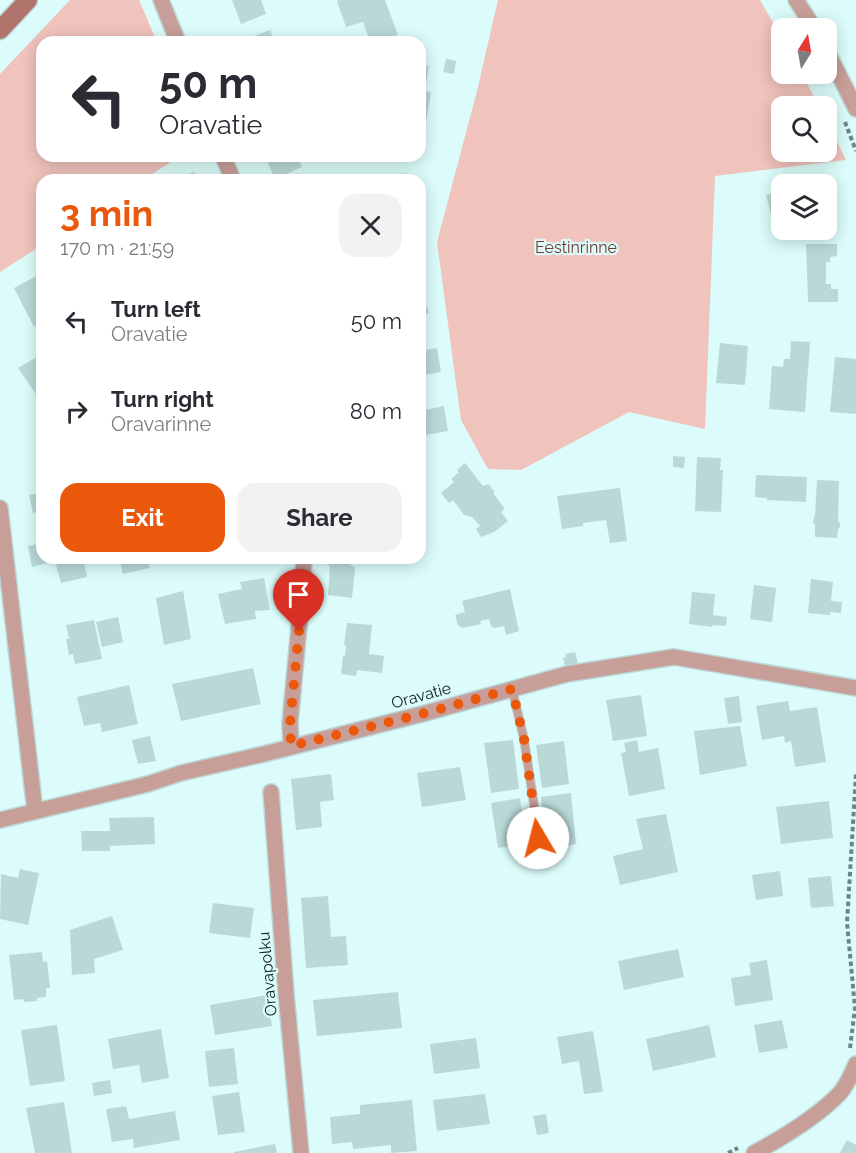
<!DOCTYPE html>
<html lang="en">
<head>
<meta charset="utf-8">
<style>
  :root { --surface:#fff; --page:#f2f2f3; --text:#2b2b33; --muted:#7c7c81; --accent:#ea580c }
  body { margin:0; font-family:Raleway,sans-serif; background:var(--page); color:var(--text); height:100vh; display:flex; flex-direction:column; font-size:22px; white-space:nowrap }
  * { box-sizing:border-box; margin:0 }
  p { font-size:20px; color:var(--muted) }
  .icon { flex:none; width:33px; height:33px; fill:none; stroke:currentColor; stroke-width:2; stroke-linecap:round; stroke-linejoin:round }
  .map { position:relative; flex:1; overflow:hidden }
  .sheet { position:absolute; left:36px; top:174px; width:390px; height:390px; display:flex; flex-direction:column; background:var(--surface); border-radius:18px; box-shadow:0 3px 15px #0003 }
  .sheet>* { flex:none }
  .banner { position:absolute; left:36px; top:36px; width:390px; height:126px; border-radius:18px; box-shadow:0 3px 15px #0003; background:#fff; color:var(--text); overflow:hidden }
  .needle { width:39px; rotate:11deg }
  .buttons { position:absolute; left:771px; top:18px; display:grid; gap:12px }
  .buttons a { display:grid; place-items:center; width:66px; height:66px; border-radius:12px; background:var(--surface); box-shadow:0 3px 15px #0003; font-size:30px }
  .pin { position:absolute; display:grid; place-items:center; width:51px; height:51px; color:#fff; margin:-62px -26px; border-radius:50% 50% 50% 0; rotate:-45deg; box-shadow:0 0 6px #0007 }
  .pin .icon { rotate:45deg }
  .me { position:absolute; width:66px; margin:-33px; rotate:352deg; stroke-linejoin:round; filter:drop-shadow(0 0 4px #0008) }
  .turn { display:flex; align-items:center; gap:21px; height:126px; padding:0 24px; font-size:27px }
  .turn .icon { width:78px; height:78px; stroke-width:2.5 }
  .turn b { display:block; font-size:42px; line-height:51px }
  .round { display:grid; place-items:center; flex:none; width:63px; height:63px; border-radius:18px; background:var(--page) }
  .head { display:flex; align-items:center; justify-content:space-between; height:102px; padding:0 24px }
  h1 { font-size:36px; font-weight:700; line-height:45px; color:var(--accent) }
  .button { display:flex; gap:12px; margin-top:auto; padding:12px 24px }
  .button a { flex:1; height:69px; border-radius:18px; background:var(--accent); color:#fff; font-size:24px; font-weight:700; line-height:69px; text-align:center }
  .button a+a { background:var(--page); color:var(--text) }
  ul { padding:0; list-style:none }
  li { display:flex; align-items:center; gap:18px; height:90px; padding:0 24px }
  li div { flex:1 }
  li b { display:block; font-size:22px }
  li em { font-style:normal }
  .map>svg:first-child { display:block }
</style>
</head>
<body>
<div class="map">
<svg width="856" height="1153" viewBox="0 0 856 1153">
  <rect width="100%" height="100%" fill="#dbfcfa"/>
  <path fill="#f0c3bc" d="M70,0H139L157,42H42V156H180L143,180H42V245L0,272V74Z
    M498,0H760L781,36L782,74H802L819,106H782V152H826L827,121L846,160L715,176L705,429L629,412L521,470L488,469L461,420L437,242L477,91Z"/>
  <path fill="#b9d9d7" d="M232,0H261L266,14L241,24Z
    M340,0H385L398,35L377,42H370L363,22L346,27L337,1Z
    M270,30L275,42H238Z
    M446,59L456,61L454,74L443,72Z
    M420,64L429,66L425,91L431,92L426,123L420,122Z
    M265,156H298L302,167L275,179Z
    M194,172L197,180H172Z
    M406,173L409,179L416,177L417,180H399L398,176Z
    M365,174L366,177L373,174L376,180H352Z
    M782,191V221L773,223L766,195Z
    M420,217L425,218V234L420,233Z
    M806,244H837V256L830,257V262H826V284H831V289H838V302H808Z
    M42,273V322L34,327L14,288Z
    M420,289L429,313L420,316Z
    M791,341L810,342L805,412L769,409L772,366L783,367L784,359H790Z
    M720,343L748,346L745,385L716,383Z
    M437,348L441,372L420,376V351Z
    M42,354V403L18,368Z
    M835,357L856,359V414L830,412Z
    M444,406L448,431L420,436V411Z
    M673,456L685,457L684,468L673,467Z
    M697,457L721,458L720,470H723L721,512L695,511Z
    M465,463L483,486L488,484L495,492L493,493L505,509L501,512L508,521L494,532L481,537L476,529L480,526L472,517L464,515L453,500L449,503L441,493L454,482L451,479L459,472L457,470Z
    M756,475L807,477L806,502L767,500V498L755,497Z
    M817,480L839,481L838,521L840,523V527L838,529L837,538L815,537V524L813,523L814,517L815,515Z
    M40,486H42V511L33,513L29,495L41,493Z
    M620,488L627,541L610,543L606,520L583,523V526L562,529L557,496Z
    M42,543V558H83L87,577L61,583L55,561L32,567L28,546Z
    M119,558H147L150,568L123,574Z
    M328,558H352L351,566L355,567L352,598L328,595L330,566L327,565Z
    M264,578L270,610L255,611L256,619L225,624L218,594L242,589L240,582Z
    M811,579L833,582L831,601L842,602L841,613L830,612V615L808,613Z
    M754,585L776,588L772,622L750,619Z
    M510,589L519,631L506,635L504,626L495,628L491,626L489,619L480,621L481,624L462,628L458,625L455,615L465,612L462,601Z
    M183,591L191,639L164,645L156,598Z
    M692,592L715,594L713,615L727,617L726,626L713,625L712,627L689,624Z
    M118,617L123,642L102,647L96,622Z
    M94,620L102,659L75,664L73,654L69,655L66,639H69L66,625Z
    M347,623L372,625L369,654L384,656L382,673L357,670L356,676L341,674L343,656H345L346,645H344Z
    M575,652L578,663L565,666L563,658L566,657L565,654Z
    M253,668L261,704L181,721L172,684Z
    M129,685L138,724L102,732L100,723L84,726L77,697Z
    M641,695L647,736L613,741L606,700Z
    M739,696L742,722L728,724L724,698Z
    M788,701L790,711L817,707L826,762L795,767L791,741L785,743L784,736L762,740L756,706Z
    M740,726L747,766L700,775L694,731Z
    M150,736L156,761L138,764L132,740Z
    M513,740L519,789L491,793L484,743Z
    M637,740L639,752L658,748L665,789L629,796L621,753L626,752L624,743Z
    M564,741L569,784L542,788L536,745Z
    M460,767L466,800L422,807L417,773Z
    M331,774L334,800L320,802L322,827L296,830L291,779Z
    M571,793L576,844L546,849L541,797Z
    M520,798L527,843L498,848L491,803Z
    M829,801L833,838L781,844L776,807Z
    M666,814L678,872L620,885L613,856L643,849L636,819Z
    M154,817L155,844L110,846V851H82L81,831H110L109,818Z
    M20,869L39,873L28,925L0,919L1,874L18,878Z
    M780,871L783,896L756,900L752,875Z
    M831,876L834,906L811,908L808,878Z
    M328,896L331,937L346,936L348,965L306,968L301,898Z
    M213,903L254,908L250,938L209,933Z
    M112,916L123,950L94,959L95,973L72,975L70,930Z
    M678,949L684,977L624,990L618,961Z
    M42,952L43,962L47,961L50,988H46V997L37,998V1001L24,1002L23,999L14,1000L9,955Z
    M767,960L773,1000L735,1006L731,978L751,975L749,963Z
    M398,992L402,1028L317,1036L313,1000Z
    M267,995L272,1026L215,1035L210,1005Z
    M782,1020L788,1048L759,1053L754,1025Z
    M57,1025L65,1081L30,1086L21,1030Z
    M709,1025L716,1057L653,1071L646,1039Z
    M161,1029L169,1078L142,1083L139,1065L113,1069L108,1039Z
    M593,1031L603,1092L584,1094L579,1061L562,1064L557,1037Z
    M476,1038L480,1068L434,1074L430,1044Z
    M234,1048L238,1084L209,1087L205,1051Z
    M110,1080L112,1093L94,1096L92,1083Z
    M239,1092L245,1132L218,1135L212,1096Z
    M485,1094L490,1124L437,1131L433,1100Z
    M412,1100L417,1151L391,1153V1145L353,1149L352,1142L332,1144L330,1117L360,1114V1105Z
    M64,1102L72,1153H35L26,1108Z
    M126,1106L129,1119L175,1111L180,1140L134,1148L133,1139L112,1142L106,1109Z
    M546,1114L549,1133L537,1135L533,1116Z
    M847,1140L856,1145V1153H840Z
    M275,1144L277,1153H234V1152Z"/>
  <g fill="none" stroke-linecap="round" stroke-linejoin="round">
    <g stroke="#bbd8d7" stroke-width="10">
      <path id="lane" d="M512,689L524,739L539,838"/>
    </g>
    <g stroke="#bbd8d7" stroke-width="18">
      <path id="street" d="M161,0L178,42
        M796,0L814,28
        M826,49L856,109
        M223,156L233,180
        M0,508L35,811
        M291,746L290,723L303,584L304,558
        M271,792L286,994L301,1153
        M0,820L148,784L181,773L264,754L422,714L567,674L674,657L856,688
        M754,1153C784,1137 816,1118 840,1093C847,1085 852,1073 856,1064"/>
    </g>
    <g stroke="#bbd8d7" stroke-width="21">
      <path id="secondary" d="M0,30L28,0"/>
    </g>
    <path stroke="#6f8584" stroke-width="4" stroke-dasharray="4.5 3" stroke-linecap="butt" d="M845,122L856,151
      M850,1048L855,1008L847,923L856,774
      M728,1153L738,1148"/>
    <use href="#lane" stroke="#c89e98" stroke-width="8"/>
    <use href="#street" stroke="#c89e98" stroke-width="15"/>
    <use href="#secondary" stroke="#b0746c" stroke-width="18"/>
  </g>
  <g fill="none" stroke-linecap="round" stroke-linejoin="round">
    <path stroke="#ea580c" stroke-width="10" stroke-dasharray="0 18" d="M299,631L290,723L291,746L422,714L512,689L524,739L538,838"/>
  </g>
  <g text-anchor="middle" stroke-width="4.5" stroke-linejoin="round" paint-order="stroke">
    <g font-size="16" fill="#723831" stroke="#dbfcfa">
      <text x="576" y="253">Eestinrinne</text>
    </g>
    <g font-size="16" fill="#111e1d" stroke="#dbfcfa">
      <text transform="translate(421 695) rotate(-15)" y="6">Oravatie</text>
      <text transform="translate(267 974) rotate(-95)" y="6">Oravapolku</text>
    </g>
  </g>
</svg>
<div class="buttons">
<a><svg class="needle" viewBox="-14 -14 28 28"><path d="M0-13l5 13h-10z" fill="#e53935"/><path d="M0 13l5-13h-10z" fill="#7c7c81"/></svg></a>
<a><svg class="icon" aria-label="search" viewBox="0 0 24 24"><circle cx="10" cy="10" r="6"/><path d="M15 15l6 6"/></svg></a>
<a><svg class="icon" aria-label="layers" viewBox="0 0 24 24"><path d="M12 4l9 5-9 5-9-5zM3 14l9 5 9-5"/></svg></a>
</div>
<div class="pin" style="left:299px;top:631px;background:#d93025"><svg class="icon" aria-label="arrive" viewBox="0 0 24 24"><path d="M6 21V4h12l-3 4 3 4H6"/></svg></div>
<svg class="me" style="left:538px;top:838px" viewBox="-20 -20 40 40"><circle r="19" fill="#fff"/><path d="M0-13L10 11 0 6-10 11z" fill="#ea580c"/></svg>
<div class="banner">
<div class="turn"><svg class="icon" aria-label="left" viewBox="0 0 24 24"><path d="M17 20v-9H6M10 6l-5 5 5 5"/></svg><div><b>50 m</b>Oravatie</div></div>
</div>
<section class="sheet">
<div class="head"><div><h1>3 min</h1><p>170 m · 21:59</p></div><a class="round"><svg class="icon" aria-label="close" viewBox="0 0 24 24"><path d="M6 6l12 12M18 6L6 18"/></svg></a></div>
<ul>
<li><svg class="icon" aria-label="left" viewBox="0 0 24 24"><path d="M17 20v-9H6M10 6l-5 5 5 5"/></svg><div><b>Turn left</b><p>Oravatie</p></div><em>50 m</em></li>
<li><svg class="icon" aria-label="right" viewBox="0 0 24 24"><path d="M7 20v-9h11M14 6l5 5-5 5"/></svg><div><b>Turn right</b><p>Oravarinne</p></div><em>80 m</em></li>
</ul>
<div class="button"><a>Exit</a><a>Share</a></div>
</section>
</div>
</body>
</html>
